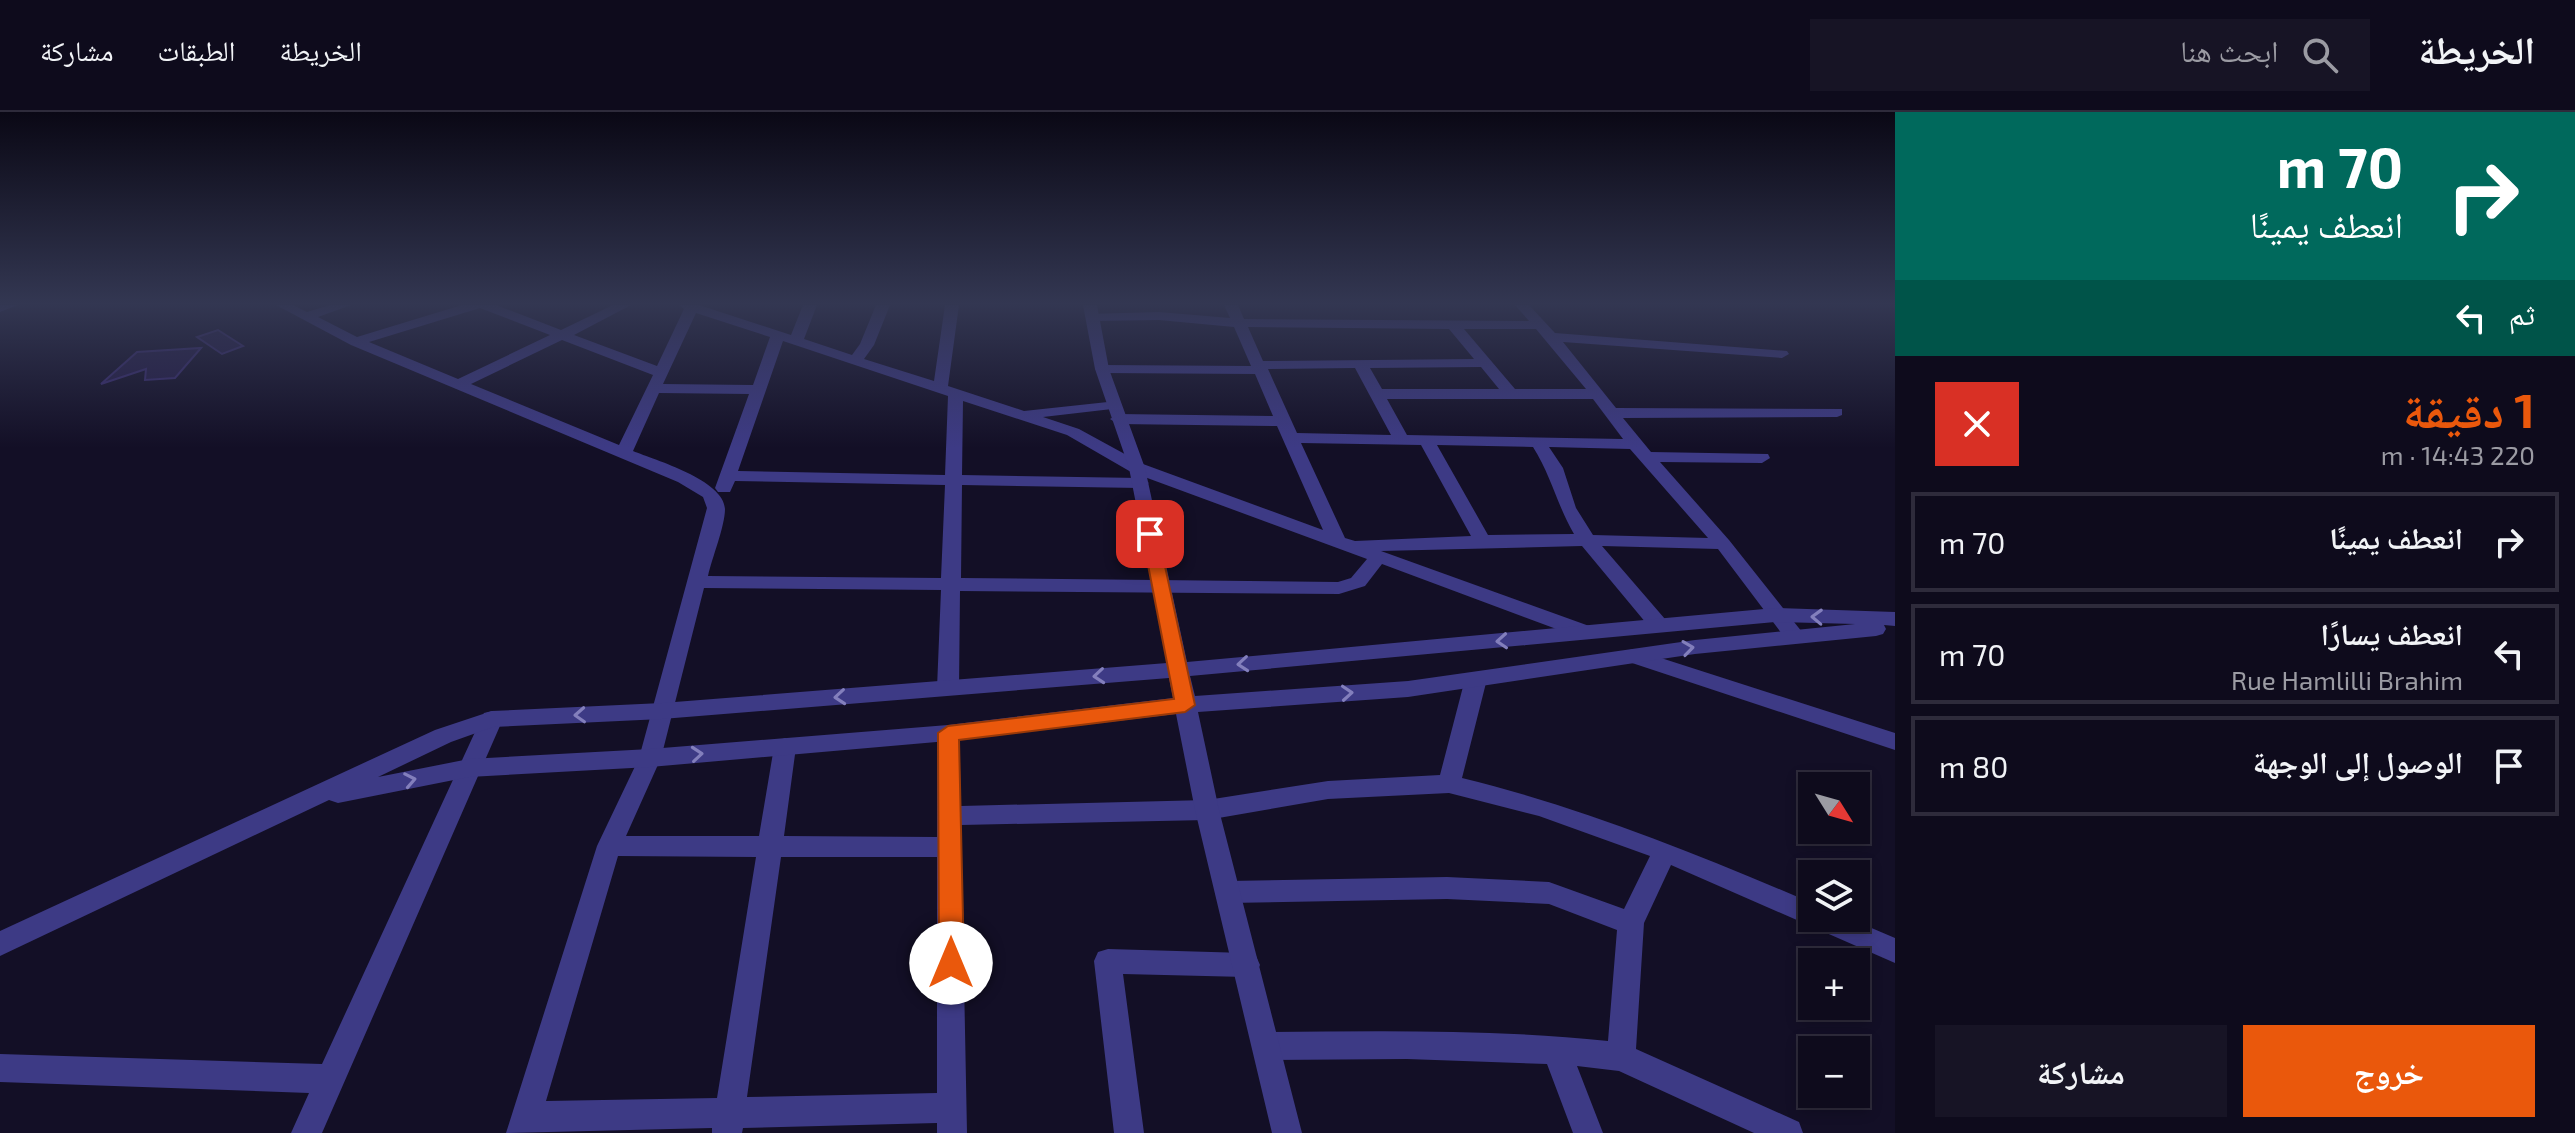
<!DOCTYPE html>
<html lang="ar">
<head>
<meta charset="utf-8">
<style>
  :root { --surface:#0e0b1c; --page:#171425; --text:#f1f3f6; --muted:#9b9ba3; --line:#2e2b3b; --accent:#ea580c }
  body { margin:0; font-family:"Exo 2","Noto Naskh Arabic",sans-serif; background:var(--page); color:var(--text); direction:rtl; height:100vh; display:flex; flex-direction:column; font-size:30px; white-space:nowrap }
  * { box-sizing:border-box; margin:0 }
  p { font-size:26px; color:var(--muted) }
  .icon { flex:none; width:44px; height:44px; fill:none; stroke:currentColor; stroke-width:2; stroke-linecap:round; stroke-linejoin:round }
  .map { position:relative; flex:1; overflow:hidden; direction:ltr }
  .panel { display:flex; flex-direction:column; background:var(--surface); width:680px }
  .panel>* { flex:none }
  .top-card { background:#00695c; color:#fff; overflow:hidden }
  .needle { width:52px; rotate:127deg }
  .controls { position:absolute; left:1798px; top:660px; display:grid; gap:16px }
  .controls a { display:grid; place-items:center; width:72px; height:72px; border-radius:0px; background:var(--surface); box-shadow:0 4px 12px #0003,0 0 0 2px var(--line); font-size:40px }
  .pin { position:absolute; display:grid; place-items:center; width:68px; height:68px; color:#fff; margin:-34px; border-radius:16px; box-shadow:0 4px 12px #0006 }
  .me { position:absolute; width:88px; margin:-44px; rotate:0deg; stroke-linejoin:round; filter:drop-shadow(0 0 6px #0008) }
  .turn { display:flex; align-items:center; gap:28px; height:168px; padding:0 40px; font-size:36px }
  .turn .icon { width:104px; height:104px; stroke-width:2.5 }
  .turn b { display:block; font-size:56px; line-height:68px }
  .then { display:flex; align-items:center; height:76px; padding:0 40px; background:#0003; gap:16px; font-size:30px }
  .round { display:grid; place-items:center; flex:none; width:84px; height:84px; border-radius:0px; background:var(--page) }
  .summary { display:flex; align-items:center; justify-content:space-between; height:136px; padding:0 40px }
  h1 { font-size:48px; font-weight:700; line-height:60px; color:var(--accent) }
  .primary-button { display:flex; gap:16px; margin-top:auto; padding:16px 40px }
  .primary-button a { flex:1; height:92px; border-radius:0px; background:var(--accent); color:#fff; font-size:32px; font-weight:700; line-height:92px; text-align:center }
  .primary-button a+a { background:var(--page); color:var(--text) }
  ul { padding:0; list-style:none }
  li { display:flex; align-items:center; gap:24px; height:100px; margin:0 16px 12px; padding:0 24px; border:4px solid var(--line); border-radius:0px }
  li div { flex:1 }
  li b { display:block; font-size:30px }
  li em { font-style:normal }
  header { display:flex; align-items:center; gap:48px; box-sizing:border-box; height:112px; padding:0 40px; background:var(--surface); border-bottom:2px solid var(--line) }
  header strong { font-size:38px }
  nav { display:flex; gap:44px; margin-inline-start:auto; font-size:28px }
  .search { width:560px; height:72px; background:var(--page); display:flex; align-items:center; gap:20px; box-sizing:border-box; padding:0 28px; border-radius:0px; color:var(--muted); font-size:30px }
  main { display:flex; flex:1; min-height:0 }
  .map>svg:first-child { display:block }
</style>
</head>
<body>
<header>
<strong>الخريطة</strong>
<div class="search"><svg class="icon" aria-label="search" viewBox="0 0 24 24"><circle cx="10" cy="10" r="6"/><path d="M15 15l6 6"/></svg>ابحث هنا</div>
<nav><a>الخريطة</a><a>الطبقات</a><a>مشاركة</a></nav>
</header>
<main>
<section class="panel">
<div class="top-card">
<div class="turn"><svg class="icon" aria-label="right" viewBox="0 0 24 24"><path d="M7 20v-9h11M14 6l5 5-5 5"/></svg><div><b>70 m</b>انعطف يمينًا</div></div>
<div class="then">ثم<svg class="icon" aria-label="left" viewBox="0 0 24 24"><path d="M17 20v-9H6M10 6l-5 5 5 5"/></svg></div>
</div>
<div class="summary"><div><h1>1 دقيقة</h1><p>220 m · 14:43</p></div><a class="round" style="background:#d93025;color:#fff"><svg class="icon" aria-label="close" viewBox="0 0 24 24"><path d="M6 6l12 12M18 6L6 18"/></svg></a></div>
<ul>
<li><svg class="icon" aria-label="right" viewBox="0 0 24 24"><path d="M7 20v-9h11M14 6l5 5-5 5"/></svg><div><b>انعطف يمينًا</b></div><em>70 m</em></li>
<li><svg class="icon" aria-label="left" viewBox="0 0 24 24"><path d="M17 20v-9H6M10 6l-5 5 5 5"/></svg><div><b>انعطف يسارًا</b><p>Rue Hamlilli Brahim</p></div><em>70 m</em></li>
<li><svg class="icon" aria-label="arrive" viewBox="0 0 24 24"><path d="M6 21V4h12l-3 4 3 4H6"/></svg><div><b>الوصول إلى الوجهة</b></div><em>80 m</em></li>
</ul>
<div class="primary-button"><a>خروج</a><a>مشاركة</a></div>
</section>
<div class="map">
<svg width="1895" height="1021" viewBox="0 0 1895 1021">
  <rect width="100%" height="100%" fill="#130f26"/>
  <path fill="#241b47" stroke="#3b2d73" stroke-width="2" d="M218,218L243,234L222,242L197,225Z
    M201,236L175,266L145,268L146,257L101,272L137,240Z"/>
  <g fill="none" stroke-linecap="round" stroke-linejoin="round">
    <path fill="#3d3a85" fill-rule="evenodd" d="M0,193H18L0,200Z
      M276,193H293L307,200L330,193H351L318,205L357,225L462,193H496L561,218L613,193H631L574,223L657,254L684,197L679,193H699L791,223L803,193H817L804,227L852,243L860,232L876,193H890L874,233L864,247L934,269L945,193H959L948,274L1024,299L1117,289V295L1112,297L1043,305L1079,317L1143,352L1323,418L1277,314L1118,312L1110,307L1118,302L1273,304L1255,262L1102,261L1095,257L1102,253L1251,254L1234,215L1159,208L1091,209L1086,208V202L1159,200L1230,206L1224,193H1238L1244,207L1529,209L1515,193H1529L1555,221L1787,239L1789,242L1782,246L1563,230L1616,296L1842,297V303L1837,305L1623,306L1651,340L1768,342L1770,346L1762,351L1660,350L1729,428L1802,520L1805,525L1802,530H1788L1718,437L1602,434L1665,507L1668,512L1665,517H1651L1582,434L1381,439L1592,515L1595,520L1592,525H1578L1382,452L1365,474L1339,482L960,479L959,576L956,581H940L937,576L941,478L704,476L661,646L626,724H759L774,635L777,629L785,626L793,629L796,635L784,724L937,725V621L940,615H956L959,621L961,694L1207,688L1328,669L1440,663L1465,567L1469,562H1483L1487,567L1462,666C1584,696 1697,742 1812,791V806H1848L1895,826V851L1671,753L1644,811L1636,937L1799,1010L1803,1021H1754L1619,959L1577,954L1603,1021H1573L1547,952L1407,947L1267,948L1257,944L1253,934L1257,924L1267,920C1381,919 1495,917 1608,929L1617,818L1549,792L1447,787L1228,791L1219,788L1215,780L1219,772L1228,769L1447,765L1549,770L1624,797L1650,744L1539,704L1449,681L1328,687L1207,708L961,713L967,1021H937V1011L743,1016L742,1021H712V1016L506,1021L597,734L639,646L707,396L703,385L678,370L351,233ZM480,196L550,223L458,267L369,230ZM696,201L770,225L753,273L663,272ZM1248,215L1449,217L1474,247L1263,249ZM1464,217H1536L1586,277H1515ZM562,228L653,263L619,333L471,272ZM783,229L948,284L945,363L738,359ZM1481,255L1499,277H1382L1370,256ZM1355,256L1391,323L1297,321L1268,257ZM659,281L749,282L715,376L718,380H730L735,369L945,373L941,466L708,464C712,446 725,414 725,397C724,368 655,348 633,339ZM1387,287H1593L1623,327L1407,323ZM963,289L1067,323L1131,360L1367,447L1351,466L1338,470L961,466L962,373L1140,376L1149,371L1140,366L962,363ZM1301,331L1421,333L1471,424L1355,429L1345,426ZM1437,333L1533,335C1551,363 1557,393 1574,422L1488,423ZM1549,335L1630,337L1708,426L1593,423L1576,396L1563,356ZM618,744L756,745L717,986L546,989ZM781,745H937V981L747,985Z
      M1633,537L1895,621V638L1626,549L1623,544L1626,539Z
      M492,599L500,601L503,607L322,1021H291L309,981L0,970V942L322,952L481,607L484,601Z
      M1108,837L1246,841L1256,844L1260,853L1256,862L1246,865L1123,862L1144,1021H1114L1094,849L1098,840Z"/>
    <path fill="#3d3a85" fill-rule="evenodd" d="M1083,193H1097L1109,257L1145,356L1187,550L1775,496L1895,500V514L1884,513L1886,517L1883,522L1876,524L1695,542L1408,585L1198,600L1219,698L1302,1021H1272L1195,698L1176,602L948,629L650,655L469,665L338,691L329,688L0,844V819L435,618L492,599L662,591L1167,551L1129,356L1095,257ZM1775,510L1855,512L1695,528L1408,569L1195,584L1190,564ZM1169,566L1173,586L948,613L650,637L469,647L378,665L451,630L493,615L662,607Z"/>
  </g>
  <defs><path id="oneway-chevron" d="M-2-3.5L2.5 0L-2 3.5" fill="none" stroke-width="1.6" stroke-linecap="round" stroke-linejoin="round" transform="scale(2)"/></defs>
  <g stroke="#837fbc">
    <use href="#oneway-chevron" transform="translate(1817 505) rotate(-178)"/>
    <use href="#oneway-chevron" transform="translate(1502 529) rotate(176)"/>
    <use href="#oneway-chevron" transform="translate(1688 536) rotate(-8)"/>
    <use href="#oneway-chevron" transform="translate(1243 552) rotate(175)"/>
    <use href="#oneway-chevron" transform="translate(1099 564) rotate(175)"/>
    <use href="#oneway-chevron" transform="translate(1347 581) rotate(-4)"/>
    <use href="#oneway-chevron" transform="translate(840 585) rotate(175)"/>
    <use href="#oneway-chevron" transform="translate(580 603) rotate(177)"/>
    <use href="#oneway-chevron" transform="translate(697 642) rotate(-5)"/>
    <use href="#oneway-chevron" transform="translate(410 668) rotate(-11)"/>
  </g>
  <linearGradient id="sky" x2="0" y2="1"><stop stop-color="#0a0815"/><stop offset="0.57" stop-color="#333752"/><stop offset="1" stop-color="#333752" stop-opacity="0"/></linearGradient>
  <rect width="1895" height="336" fill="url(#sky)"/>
  <path fill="#ea580c" stroke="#983908" stroke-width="2" d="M1150,417L1158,422L1195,593L1185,600L959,628L964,851L960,859L951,862L943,859L939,851L938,621L948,614L1174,587L1142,422Z"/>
</svg>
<div class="controls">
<a><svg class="needle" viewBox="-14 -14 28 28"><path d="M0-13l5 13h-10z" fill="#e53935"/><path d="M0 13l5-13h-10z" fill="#9b9ba3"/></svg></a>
<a><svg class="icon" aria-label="layers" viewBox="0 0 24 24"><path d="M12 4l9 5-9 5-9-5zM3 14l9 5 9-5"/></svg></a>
<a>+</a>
<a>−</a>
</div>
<div class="pin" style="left:1150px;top:422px;background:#d93025"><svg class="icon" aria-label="arrive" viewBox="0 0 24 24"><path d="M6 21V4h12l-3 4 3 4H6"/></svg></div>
<svg class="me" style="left:951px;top:851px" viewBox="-20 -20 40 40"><circle r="19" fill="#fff"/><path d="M0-13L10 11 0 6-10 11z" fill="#ea580c"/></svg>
</div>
</main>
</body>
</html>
